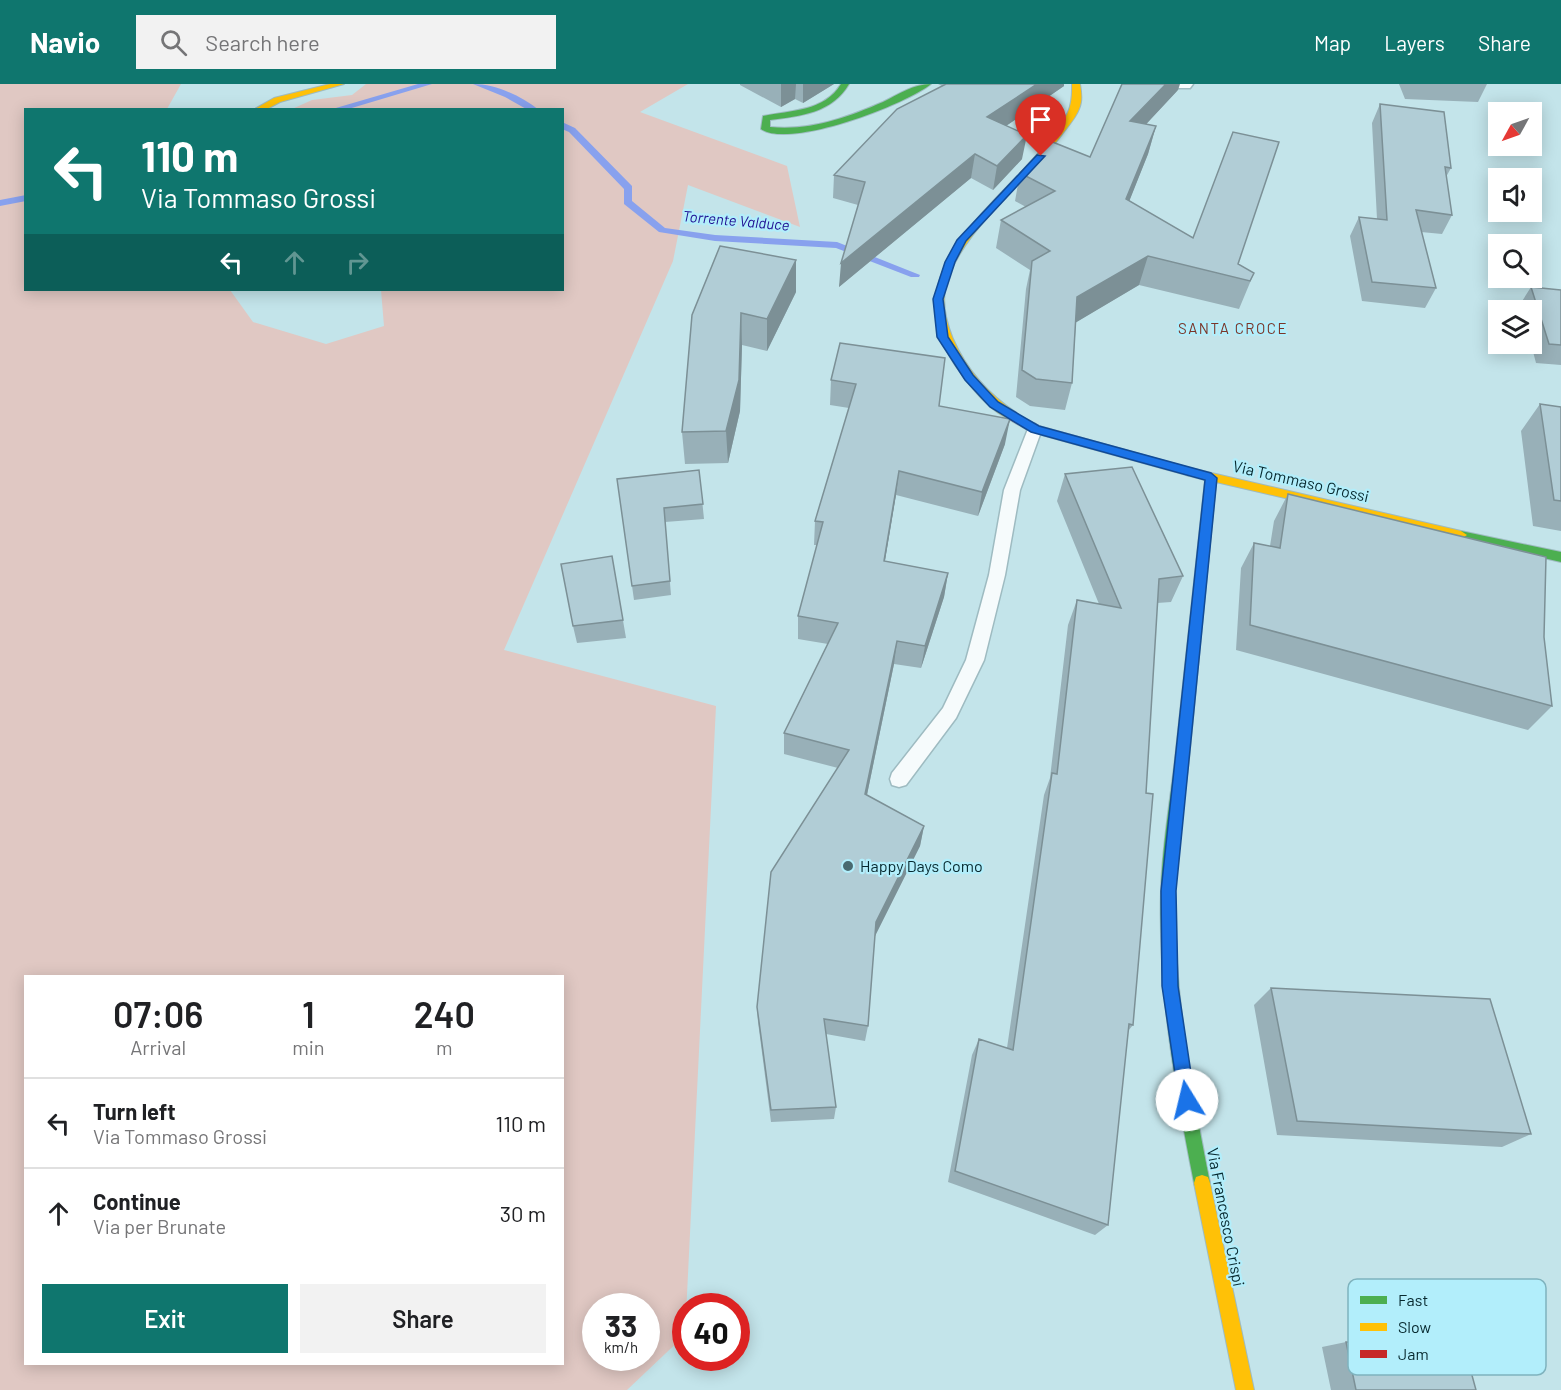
<!DOCTYPE html>
<html lang="en">
<head>
<meta charset="utf-8">
<style>
  :root { --surface:#fff; --page:#f2f2f2; --text:#202124; --muted:#757577; --line:#e0e0e0; --accent:#0f766e }
  body { margin:0; font-family:Barlow,sans-serif; background:var(--page); color:var(--text); height:100vh; display:flex; flex-direction:column; font-size:22px; white-space:nowrap }
  * { box-sizing:border-box; margin:0 }
  p { font-size:20px; color:var(--muted) }
  .icon { flex:none; width:33px; height:33px; fill:none; stroke:currentColor; stroke-width:2; stroke-linecap:round; stroke-linejoin:round }
  .map { position:relative; flex:1; overflow:hidden }
  .details { position:absolute; left:24px; top:891px; width:540px; height:390px; display:flex; flex-direction:column; background:var(--surface); border-radius:0px; box-shadow:0 3px 15px #0003 }
  .details>* { flex:none }
  .top-card { position:absolute; left:24px; top:24px; width:540px; height:183px; border-radius:0px; box-shadow:0 3px 15px #0003; background:#0f766e; color:#fff; overflow:hidden }
  .needle { width:39px; rotate:230deg }
  .fabs { position:absolute; left:1488px; top:18px; display:grid; gap:12px }
  .fabs a { display:grid; place-items:center; width:54px; height:54px; border-radius:0px; background:var(--surface); box-shadow:0 3px 15px #0003; font-size:30px }
  .speed { position:absolute; left:582px; top:1209px; display:flex; gap:12px; font-size:30px; font-weight:700; text-align:center }
  .speed>* { display:grid; place-content:center; width:78px; height:78px; border-radius:50%; background:var(--surface); box-shadow:0 3px 15px #0003; line-height:1 }
  .speed small { font-size:15px; font-weight:400 }
  .speed .limit { border:9px solid #d22; background:#fff; color:#111 }
  .pin { position:absolute; display:grid; place-items:center; width:51px; height:51px; color:#fff; margin:-62px -26px; border-radius:50% 50% 50% 0; rotate:-45deg; box-shadow:0 0 6px #0007 }
  .pin .icon { rotate:45deg }
  .me { position:absolute; width:66px; margin:-33px; rotate:351deg; stroke-linejoin:round; filter:drop-shadow(0 0 4px #0008) }
  .turn { display:flex; align-items:center; gap:21px; height:126px; padding:0 18px; font-size:27px }
  .turn .icon { width:78px; height:78px; stroke-width:2.5 }
  .turn b { display:block; font-size:42px; line-height:51px }
  .lanes { display:flex; align-items:center; height:57px; padding:0 18px; background:#0003; justify-content:center; gap:30px; direction:ltr }
  .lanes .off { opacity:.35 }
  .eta { display:flex; justify-content:space-evenly; align-items:center; height:102px; text-align:center }
  .eta b { font-size:36px; font-weight:600; line-height:42px }
  .primary-button { display:flex; gap:12px; margin-top:auto; padding:12px 18px }
  .primary-button a { flex:1; height:69px; border-radius:0px; background:var(--accent); color:#fff; font-size:24px; font-weight:600; line-height:69px; text-align:center }
  .primary-button a+a { background:var(--page); color:var(--text) }
  ul { padding:0; list-style:none }
  li { display:flex; align-items:center; gap:18px; height:90px; padding:0 18px; border-top:2px solid var(--line) }
  li div { flex:1 }
  li b { display:block; font-size:22px }
  li em { font-style:normal }
  header { display:flex; align-items:center; gap:36px; box-sizing:border-box; height:84px; padding:0 30px; background:var(--accent); color:#fff }
  header strong { font-size:28px }
  nav { display:flex; gap:33px; margin-inline-start:auto; font-size:21px }
  .search { width:420px; height:54px; background:var(--page); display:flex; align-items:center; gap:15px; box-sizing:border-box; padding:0 21px; border-radius:0px; color:var(--muted); font-size:22px }
  .map>svg:first-child { display:block }
</style>
</head>
<body>
<header>
<strong>Navio</strong>
<div class="search"><svg class="icon" aria-label="search" viewBox="0 0 24 24"><circle cx="10" cy="10" r="6"/><path d="M15 15l6 6"/></svg>Search here</div>
<nav><a>Map</a><a>Layers</a><a>Share</a></nav>
</header>
<div class="map">
<svg width="1561" height="1306" viewBox="0 0 1561 1306">
  <rect width="100%" height="100%" fill="#c3e4ea"/>
  <path fill="#e0c8c3" fill-rule="evenodd" d="M0,0H181L167,25L26,26V206H230L253,238L326,260L384,242L381,206H562V26L292,25L312,16L352,11L366,0H688L640,28L787,82L800,143L688,101L673,177L504,566L716,622L685,1251L627,1306H0ZM26,892H562V1280H26ZM646,1222V1274H596V1222Z"/>
  <g fill="none" stroke-linecap="round" stroke-linejoin="round">
    <path fill="#88a1ee" fill-rule="evenodd" d="M418,0H432L345,26H329Z
      M473,0C496,0 521,12 539,26H528L505,13Z
      M562,38L575,44L632,102V117L665,144L715,151L837,158L920,191L919,193H911L836,164L715,157L659,148L624,120V105L569,48L562,45Z
      M26,111V117L0,122V116Z"/>
    <g stroke="#9ebbc1" stroke-width="3">
      <path id="lane" d="M1035,340L1042,345L1020,406L1005,491L984,576L956,634L906,701L899,703L892,701L890,695L892,689L943,624L966,576L989,491L1004,406L1028,345Z"/>
    </g>
    <g stroke="#9ebbc1" stroke-width="3">
      <path id="street" d="M1164,0H1193L1190,4H1167Z"/>
    </g>
    <g stroke="#9ebbc1" stroke-width="2">
      <path id="fast" d="M841,0H849C832,29 801,32 770,36V43C810,47 846,34 883,18C899,10 914,0 931,0C905,21 790,65 761,45L763,32C791,26 824,28 841,0Z
        M1461,447L1561,468V478L1457,454L1455,451Z
        M1182,669L1187,671L1189,675C1184,719 1177,762 1175,806C1173,905 1191,1003 1210,1099L1208,1105L1202,1107L1196,1105L1194,1099C1175,1003 1158,906 1161,807C1162,763 1170,719 1175,675L1177,671Z"/>
    </g>
    <g stroke="#9ebbc1" stroke-width="2">
      <path id="slow" d="M330,0H344L280,18L265,26H253L274,14Z
        M1072,0H1080C1081,6 1082,12 1081,18C1079,31 1067,43 1060,53C1027,97 955,152 945,206C942,223 947,240 953,255C967,287 989,311 1018,330L1020,333L1014,337C990,329 969,301 955,281C892,185 997,124 1049,56C1065,35 1073,28 1072,0Z
        M1190,384L1461,447L1467,451L1461,455L1216,398L1189,675L1187,679L1182,681L1177,679L1175,675L1205,396L1186,391V385Z
        M1202,1091L1208,1093L1210,1099L1254,1306H1236L1194,1099L1196,1093Z"/>
    </g>
    <g stroke="#9ebbc1" stroke-width="2">
      <path id="jam" d="M1014,329L1039,342L1190,384L1196,388L1190,392L1031,348L1010,336L1008,333Z"/>
    </g>
    <use href="#lane" fill="#f6fbfc" fill-rule="evenodd"/>
    <use href="#street" fill="#f6fbfc" fill-rule="evenodd"/>
    <use href="#fast" fill="#4caf50" fill-rule="evenodd"/>
    <use href="#slow" fill="#ffc107" fill-rule="evenodd"/>
    <use href="#jam" fill="#c62828" fill-rule="evenodd"/>
  </g>
  <path fill="#98b0b8" d="M740,0H834L803,19L795,15L781,23L740,1Z
    M938,0H1064V2L1006,42L1022,75L993,106L971,94L839,203L858,121L833,114L834,91L942,2Z
    M1399,0H1487L1478,18L1405,15Z
    M1178,6L1146,40L1156,42L1148,70L1129,117L1254,189L1239,225L1139,201L1076,238L1072,299L1065,326L1030,322L1016,313L1026,205L1030,186L996,164L1001,136L1026,123L1015,117L1020,89L1090,73Z
    M1380,20L1451,84L1446,93L1452,131L1442,150L1421,148L1436,204L1425,224L1362,217L1350,152L1359,133L1377,135L1372,39Z
    M1531,203L1561,206V281L1536,279L1531,260H1532V226H1520L1519,222Z
    M796,208L767,267L742,261L740,327L728,379L685,380L682,348L692,231Z
    M840,259L939,322L1005,360L978,432L896,411L885,477L948,489L944,513L921,584L894,580L867,711L924,742L920,762L875,852L868,942L865,957L826,950L836,1023L834,1035L771,1038L758,938L757,923L838,684L784,670V649L828,560L798,555V532L817,461H814L815,437L849,324L830,321L831,296Z
    M1540,320L1561,323V447L1533,442L1521,347Z
    M699,386L704,435L665,438L671,511L634,516L617,395Z
    M1065,390L1183,492L1171,518L1157,519L1133,941L1128,947L1108,1141L1095,1151L948,1098L972,971L979,955L1007,964L1044,711L1050,694L1068,541L1077,516L1099,520L1057,417Z
    M1288,410L1544,553L1552,622L1528,646L1236,566L1241,484L1254,459L1270,462L1274,437Z
    M612,472L626,554L577,559L573,542Z
    M1271,904L1531,1050L1502,1063L1277,1051L1254,921Z
    M1346,1258L1476,1306H1331L1322,1263Z"/>
  <path fill="#7c9096" d="M781,0H796L795,15L781,23Z
    M803,0H834L803,19Z
    M1037,0H1064V2L984,57L987,33Z
    M1166,0H1180L1178,6L1123,65L1130,37Z
    M1156,42L1148,70L1119,143L1126,115Z
    M1027,51L1022,75L993,106L997,82Z
    M975,70L971,94L839,203L841,179Z
    M1148,172L1139,201L1070,242L1077,213Z
    M796,176V208L767,267V235Z
    M741,229L742,261L740,327L728,379L726,347Z
    M1010,335L1005,360L978,432L982,408Z
    M899,387L896,411L881,500L884,477Z
    M948,489L944,513L921,584L925,562Z
    M897,557L894,580L863,730L865,710Z
    M924,742L920,762L873,856L876,838Z"/>
  <path fill="#b1cdd6" stroke="#7c9096" stroke-width="1.5" d="M946,0H1037L987,33L1027,51L997,82L975,70L841,179L865,98L834,91L897,25Z
    M1122,0H1166L1130,37L1156,42L1126,115L1193,154L1233,48L1279,58L1238,180L1254,189L1250,197L1148,172L1077,213L1072,299L1036,295L1022,286L1032,177L1050,167L1001,136L1055,107L1020,89L1050,57L1090,73Z
    M1380,20L1444,28L1451,84L1445,83L1452,131L1416,126L1436,204L1372,198L1359,133L1387,136Z
    M720,162L796,176L767,235L741,229L739,296L726,347L682,348L692,231Z
    M1531,203L1561,206V261L1549,260Z
    M840,259L945,274L939,322L1010,335L982,408L899,387L884,477L948,489L925,562L897,557L865,710L924,742L876,838L868,942L824,935L836,1023L771,1026L757,923L771,788L849,666L784,649L838,539L798,532L823,438L815,437L856,300L831,296Z
    M1540,320L1561,323V417L1554,416Z
    M1132,383L1183,492L1159,495L1146,709L1153,710L1133,941L1129,940L1108,1141L955,1087L979,955L1013,966L1052,689L1057,690L1077,516L1121,524L1065,390Z
    M699,386L703,420L664,424L670,497L632,502L617,395Z
    M1288,410L1546,473L1544,553L1552,622L1250,541L1254,459L1280,464Z
    M612,472L623,536L573,542L561,480Z
    M1271,904L1490,915L1531,1050L1297,1037Z
    M1346,1258L1464,1262L1476,1306H1356Z"/>
  <path fill="#1a73e8" stroke="#114b97" stroke-width="1.5" d="M1037,71L1045,72L966,157L955,178L943,215L948,253L973,291L998,318L1039,342L1211,389L1217,394L1176,807L1178,902L1195,1016L1193,1022L1187,1024L1181,1022L1179,1016L1162,902L1161,807L1205,396L1031,348L990,323L965,296L937,253L933,215L945,178L957,156Z"/>
  <circle fill="#496a70" stroke="#b2eefb" stroke-width="2" cx="848" cy="782" r="6"/>
  <g text-anchor="middle" stroke-width="4.5" stroke-linejoin="round" paint-order="stroke">
    <g font-size="15" font-style="italic" fill="#1e0f92" stroke="#b2eefb">
      <text transform="translate(736 137) rotate(5)" y="5">Torrente Valduce</text>
    </g>
    <g font-size="15" letter-spacing="1.5" fill="#7b3528" stroke="#b2eefb">
      <text x="1233" y="250">SANTA CROCE</text>
    </g>
    <g font-size="16" fill="#07292f" stroke="#b2eefb">
      <text transform="translate(1301 397) rotate(13)" y="6">Via Tommaso Grossi</text>
      <text transform="translate(1226 1133) rotate(79)" y="6">Via Francesco Crispi</text>
    </g>
    <g font-size="16" fill="#07292f" stroke="#b2eefb" text-anchor="start">
      <text x="860" y="788">Happy Days Como</text>
    </g>
  </g>
  <rect x="1348" y="1195" width="198" height="96" rx="9" fill="#b2eefb" stroke="#7fb3be" stroke-width="1.5"/>
  <rect x="1360" y="1212" width="27" height="8" fill="#4caf50"/>
  <rect x="1360" y="1239" width="27" height="8" fill="#ffc107"/>
  <rect x="1360" y="1266" width="27" height="8" fill="#c62828"/>
  <g font-size="16" fill="#07292f">
    <text x="1398" y="1222">Fast</text>
    <text x="1398" y="1249">Slow</text>
    <text x="1398" y="1276">Jam</text>
  </g>
</svg>
<div class="fabs">
<a><svg class="needle" viewBox="-14 -14 28 28"><path d="M0-13l5 13h-10z" fill="#e53935"/><path d="M0 13l5-13h-10z" fill="#757577"/></svg></a>
<a><svg class="icon" aria-label="sound" viewBox="0 0 24 24"><path d="M4 9h4l5-4v14l-5-4H4zM17 9q2 3 0 6"/></svg></a>
<a><svg class="icon" aria-label="search" viewBox="0 0 24 24"><circle cx="10" cy="10" r="6"/><path d="M15 15l6 6"/></svg></a>
<a><svg class="icon" aria-label="layers" viewBox="0 0 24 24"><path d="M12 4l9 5-9 5-9-5zM3 14l9 5 9-5"/></svg></a>
</div>
<div class="speed"><div>33<small>km/h</small></div><div class="limit">40</div></div>
<div class="pin" style="left:1041px;top:72px;background:#d93025"><svg class="icon" aria-label="arrive" viewBox="0 0 24 24"><path d="M6 21V4h12l-3 4 3 4H6"/></svg></div>
<svg class="me" style="left:1187px;top:1016px" viewBox="-20 -20 40 40"><circle r="19" fill="#fff"/><path d="M0-13L10 11 0 6-10 11z" fill="#1a73e8"/></svg>
<div class="top-card">
<div class="turn"><svg class="icon" aria-label="left" viewBox="0 0 24 24"><path d="M17 20v-9H6M10 6l-5 5 5 5"/></svg><div><b>110 m</b>Via Tommaso Grossi</div></div>
<div class="lanes"><svg class="icon" aria-label="left" viewBox="0 0 24 24"><path d="M17 20v-9H6M10 6l-5 5 5 5"/></svg><svg class="icon off" aria-label="ahead" viewBox="0 0 24 24"><path d="M12 20V5M6 11l6-6 6 6"/></svg><svg class="icon off" aria-label="right" viewBox="0 0 24 24"><path d="M7 20v-9h11M14 6l5 5-5 5"/></svg></div>
</div>
<section class="details">
<div class="eta">
<div><b>07:06</b><p>Arrival</p></div>
<div><b>1</b><p>min</p></div>
<div><b>240</b><p>m</p></div>
</div>
<ul>
<li><svg class="icon" aria-label="left" viewBox="0 0 24 24"><path d="M17 20v-9H6M10 6l-5 5 5 5"/></svg><div><b>Turn left</b><p>Via Tommaso Grossi</p></div><em>110 m</em></li>
<li><svg class="icon" aria-label="ahead" viewBox="0 0 24 24"><path d="M12 20V5M6 11l6-6 6 6"/></svg><div><b>Continue</b><p>Via per Brunate</p></div><em>30 m</em></li>
</ul>
<div class="primary-button"><a>Exit</a><a>Share</a></div>
</section>
</div>
</body>
</html>
